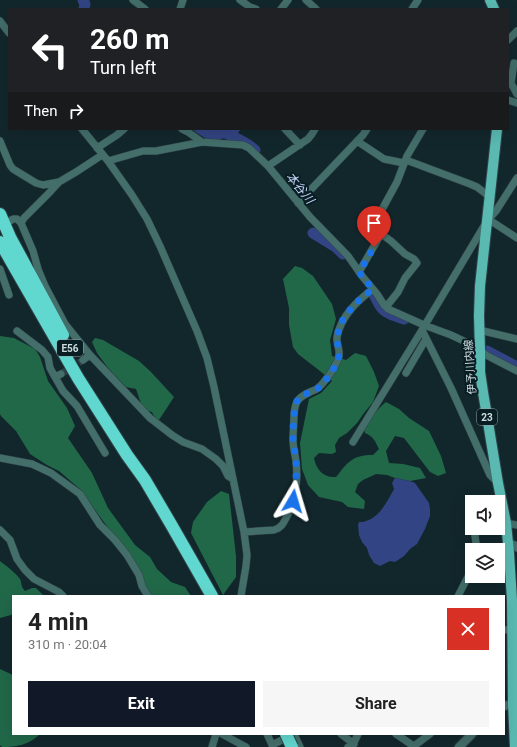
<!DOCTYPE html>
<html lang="en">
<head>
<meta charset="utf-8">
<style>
  :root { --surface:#fff; --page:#f6f6f6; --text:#222; --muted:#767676; --accent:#111827 }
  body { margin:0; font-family:Roboto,"Noto Sans JP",sans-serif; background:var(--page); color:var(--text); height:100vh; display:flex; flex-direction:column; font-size:15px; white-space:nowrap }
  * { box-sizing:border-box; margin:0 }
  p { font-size:13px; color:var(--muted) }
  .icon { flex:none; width:22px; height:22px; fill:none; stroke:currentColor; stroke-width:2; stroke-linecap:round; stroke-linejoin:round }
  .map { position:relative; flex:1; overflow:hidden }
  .side { position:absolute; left:12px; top:595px; width:493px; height:140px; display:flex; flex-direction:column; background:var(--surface); border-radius:0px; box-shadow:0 4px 16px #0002 }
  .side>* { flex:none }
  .hud { position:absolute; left:8px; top:8px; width:501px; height:122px; border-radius:0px; box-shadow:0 4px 16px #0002; background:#202124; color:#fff; overflow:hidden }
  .buttons { position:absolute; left:465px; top:495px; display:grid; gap:8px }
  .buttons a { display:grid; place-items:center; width:40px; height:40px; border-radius:0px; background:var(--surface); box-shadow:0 4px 16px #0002; font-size:20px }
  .pin { position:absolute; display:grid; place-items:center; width:34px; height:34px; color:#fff; margin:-41px -17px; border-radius:50% 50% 50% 0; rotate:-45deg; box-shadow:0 0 4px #0007 }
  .pin .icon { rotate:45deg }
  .me { position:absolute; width:44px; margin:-22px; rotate:7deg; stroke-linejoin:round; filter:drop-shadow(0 0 3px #0008) }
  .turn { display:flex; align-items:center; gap:14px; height:84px; padding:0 16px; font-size:18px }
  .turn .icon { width:52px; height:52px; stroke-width:2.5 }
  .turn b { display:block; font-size:28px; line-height:34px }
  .then { display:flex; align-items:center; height:38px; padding:0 16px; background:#0003; gap:8px; font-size:15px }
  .round { display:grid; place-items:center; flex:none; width:42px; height:42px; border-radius:0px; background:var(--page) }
  .head { display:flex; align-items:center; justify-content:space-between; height:68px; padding:0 16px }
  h1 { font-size:24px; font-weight:700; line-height:30px }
  .primary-button { display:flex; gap:8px; margin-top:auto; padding:8px 16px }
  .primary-button a { flex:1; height:46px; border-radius:0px; background:var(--accent); color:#fff; font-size:16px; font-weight:700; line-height:46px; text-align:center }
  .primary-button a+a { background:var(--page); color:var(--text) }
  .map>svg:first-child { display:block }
</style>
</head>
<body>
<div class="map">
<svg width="517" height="747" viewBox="0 0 517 747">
  <rect width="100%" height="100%" fill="#12272c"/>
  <path fill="#216849" d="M295,266L302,268L313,276L332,304L336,319L330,340L332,356L346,360L355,353L366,356L374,372L379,386L373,402L364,413L357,423L347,433L339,438L335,445L336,452L332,454L319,453L314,458C316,469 323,478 336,477C339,474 341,470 344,467C353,457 360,455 373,455L379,449C375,441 374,437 365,433L364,429C370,419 377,409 386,402L399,409L409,418L429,431L441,456L446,473L438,476L430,472L404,438L395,436L386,451L389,463L403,464L420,468L426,478L410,481L395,478L387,475L376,474L363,480L358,484L355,492L365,501L364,509L348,507L342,502L319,497L308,485L302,469L300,443L309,399L321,393L332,381L320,371L298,354L293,347L289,325V308L283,279Z
    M0,336L14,338L35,349L40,357L48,381L67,408L75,426L68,438L92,473L108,508L135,545L150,557L157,569L171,582L185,587L191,596H152L150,594L131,559L98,514L81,490L59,471L47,465L30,454L16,431L1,416L0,414Z
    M95,338L103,340L139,361L151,372L174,397L159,420L155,418L152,412L145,410C140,404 139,396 136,389L126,387L108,368L97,353L92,342Z
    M221,491L229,494L236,556V577L223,595L191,533L193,522L207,502Z
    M0,561C5,565 16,573 20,579C22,583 20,585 25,591L32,588H36L44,596H13V613L11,615L0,618Z
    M0,669L13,675V734H40C29,745 16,747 2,747L0,745Z"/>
  <path fill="#324483" d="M192,129H241L237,134L218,140H208L197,133Z
    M395,478L410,481L415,483L429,503L430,509V516L425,529L417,544L410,549L404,556L395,562L390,561L380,566L374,563L369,555L367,548L362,542L359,535L358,525L359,522C362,522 364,522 366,521C380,517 388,500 394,489L392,483Z"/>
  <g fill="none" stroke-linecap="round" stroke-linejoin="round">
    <path stroke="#324483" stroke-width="11" d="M83,0L85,4L84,9
      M216,129C229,135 244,140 255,150
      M313,233L336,247L343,254
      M372,292C376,296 377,302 381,307C386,314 396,316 404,319
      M487,351L517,367"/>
    <path stroke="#2e4247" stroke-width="7" stroke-dasharray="7 3.5" stroke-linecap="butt" d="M61,374L83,360"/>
    <g stroke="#304449" stroke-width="8">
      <path id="minor" d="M133,0L145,9
        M240,0L250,7L256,9
        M306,0L316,9
        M180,9L183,0
        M281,9L288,0
        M412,9L418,0
        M0,21L9,33
        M508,40L517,31
        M514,63L511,83L517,94
        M508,100L517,103
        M82,129L108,161L132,195L147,219L160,246L197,331L207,358L214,387L244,532L247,555L246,566L241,596
        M182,129L188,132L202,142
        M285,129L300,145
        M0,141L10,165L13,169L36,183L43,185L59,182L76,172L102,155
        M357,141L384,159L404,163
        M97,148L117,135L124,129
        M406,160L470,184L477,187L490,197
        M108,161L143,151H156L192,144L202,142L243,145L249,148L268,166L310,217L348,256L362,276L377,294L384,305L388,309L424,325L451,335L470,344L486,355L517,371
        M268,166L308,139L312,134L315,129
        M59,182L49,193L24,218L21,223L33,251L38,269L45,286L65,324L90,355L150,418L172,435L183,442L202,449L216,459L223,466L228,476L233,479
        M298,203L363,135L367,129
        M10,221L13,219H17L21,223
        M487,221H491L517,238
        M0,269L9,295
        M359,272L381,234
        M386,307L398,292L405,278L417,263L414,259L405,254L391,241L373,228V226L397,182L407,156L423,129
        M479,330L517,339
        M17,331L42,350L48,357L50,368L55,377L61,374
        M83,360L90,355
        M406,373L426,339
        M55,377L63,391L77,406L105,453
        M353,442L422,330
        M0,458L32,464L51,473L80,494L100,525L115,540L127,555L139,575L142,586L148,596
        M498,483L490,475L451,388L422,330L487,221L496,211L517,178
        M506,523L517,525
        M0,530L10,540L17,559L25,570L34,579L59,592L63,596
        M244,532L274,530C281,528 283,524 286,518C296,501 298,479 296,461C295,454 293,447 293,440C293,432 294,423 294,415C295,402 297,398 310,392C312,391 316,390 318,388C322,385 327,378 330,374C333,369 339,361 339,355C340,349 336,343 337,337C341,316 357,301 373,289
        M508,542L515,545L517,548
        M477,550L475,536L476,532L480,530L496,528
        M458,596L472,569
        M504,630L517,629
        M222,734L246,747
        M267,734L273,747
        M341,734L354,744L348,747
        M396,734L415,747
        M272,745L294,734L300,747
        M414,746L430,734
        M212,747L216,734
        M352,747L358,734"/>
    </g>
    <g stroke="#304449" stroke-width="10">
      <path id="tertiary" d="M504,706L513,704
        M459,747L472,734"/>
    </g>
    <g stroke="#304449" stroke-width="12">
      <path id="primary" d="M490,0L494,9
        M497,129L480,286L479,316L480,350V372L483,392L498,483L506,523L509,553L512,600L513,704L515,747"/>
    </g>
    <g stroke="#304449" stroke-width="14">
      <path id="motorway" d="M0,214L10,237L63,335
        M0,242L78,378L127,455L145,480L172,526L212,596"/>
    </g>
    <use href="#minor" stroke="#436e6a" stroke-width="7"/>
    <use href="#tertiary" stroke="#436e6a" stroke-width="8"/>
    <use href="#primary" stroke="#5abab2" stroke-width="10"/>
    <use href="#motorway" stroke="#61d8cf" stroke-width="12"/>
    <g stroke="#304449" stroke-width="14" stroke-linecap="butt">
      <path id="motorway-bridge" d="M286,734L292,747"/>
    </g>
    <use href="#motorway-bridge" stroke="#61d8cf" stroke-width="12"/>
  </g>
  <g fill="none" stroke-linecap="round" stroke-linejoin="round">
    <path stroke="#1a73e8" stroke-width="7" stroke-dasharray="0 12.6" d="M293,501C295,488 297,475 296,462C296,455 294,448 293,440C293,430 293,414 296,404C299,393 310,394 318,388C322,385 327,379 330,374C333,369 339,362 339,355C340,349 336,343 337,337C340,316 357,301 373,289L359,272L374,247"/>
  </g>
  <g text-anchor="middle" stroke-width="4" stroke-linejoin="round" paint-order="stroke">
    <g fill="#081e23" stroke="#93a2a7" stroke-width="1">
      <rect x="57" y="340" width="26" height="16" rx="3"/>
      <rect x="477" y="409" width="20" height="16" rx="3"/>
    </g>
    <g font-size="10" font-weight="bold" fill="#cedbdf">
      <text x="70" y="352">E56</text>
      <text x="487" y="421">23</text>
    </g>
    <g font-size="11" fill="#cedbdf" stroke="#081e23">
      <text transform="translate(470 367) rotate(-94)" y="4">伊予川内線</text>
    </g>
    <g font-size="12" font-style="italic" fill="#c7d6fc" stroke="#081e23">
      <text transform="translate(300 188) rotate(51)" y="4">本谷川</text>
    </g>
  </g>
</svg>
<div class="buttons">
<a><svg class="icon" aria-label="sound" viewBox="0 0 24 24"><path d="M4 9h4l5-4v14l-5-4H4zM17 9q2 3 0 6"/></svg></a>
<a><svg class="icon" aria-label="layers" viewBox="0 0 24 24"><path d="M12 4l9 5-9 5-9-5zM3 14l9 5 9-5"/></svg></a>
</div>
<div class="pin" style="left:374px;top:247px;background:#d93025"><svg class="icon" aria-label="arrive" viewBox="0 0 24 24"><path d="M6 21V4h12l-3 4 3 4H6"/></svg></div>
<svg class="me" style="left:293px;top:501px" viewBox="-20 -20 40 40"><path d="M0-17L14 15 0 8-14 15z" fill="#1a73e8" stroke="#fff" stroke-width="4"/></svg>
<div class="hud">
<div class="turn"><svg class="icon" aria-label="left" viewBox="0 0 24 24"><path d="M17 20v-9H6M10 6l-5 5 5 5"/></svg><div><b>260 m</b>Turn left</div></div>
<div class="then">Then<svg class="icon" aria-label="right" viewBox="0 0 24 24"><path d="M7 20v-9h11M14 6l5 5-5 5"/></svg></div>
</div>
<section class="side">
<div class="head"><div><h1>4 min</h1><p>310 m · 20:04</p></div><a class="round" style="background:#d93025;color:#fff"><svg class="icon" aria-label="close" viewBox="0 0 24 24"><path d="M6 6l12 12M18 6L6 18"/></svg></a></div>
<div class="primary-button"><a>Exit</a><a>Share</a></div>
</section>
</div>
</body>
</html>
